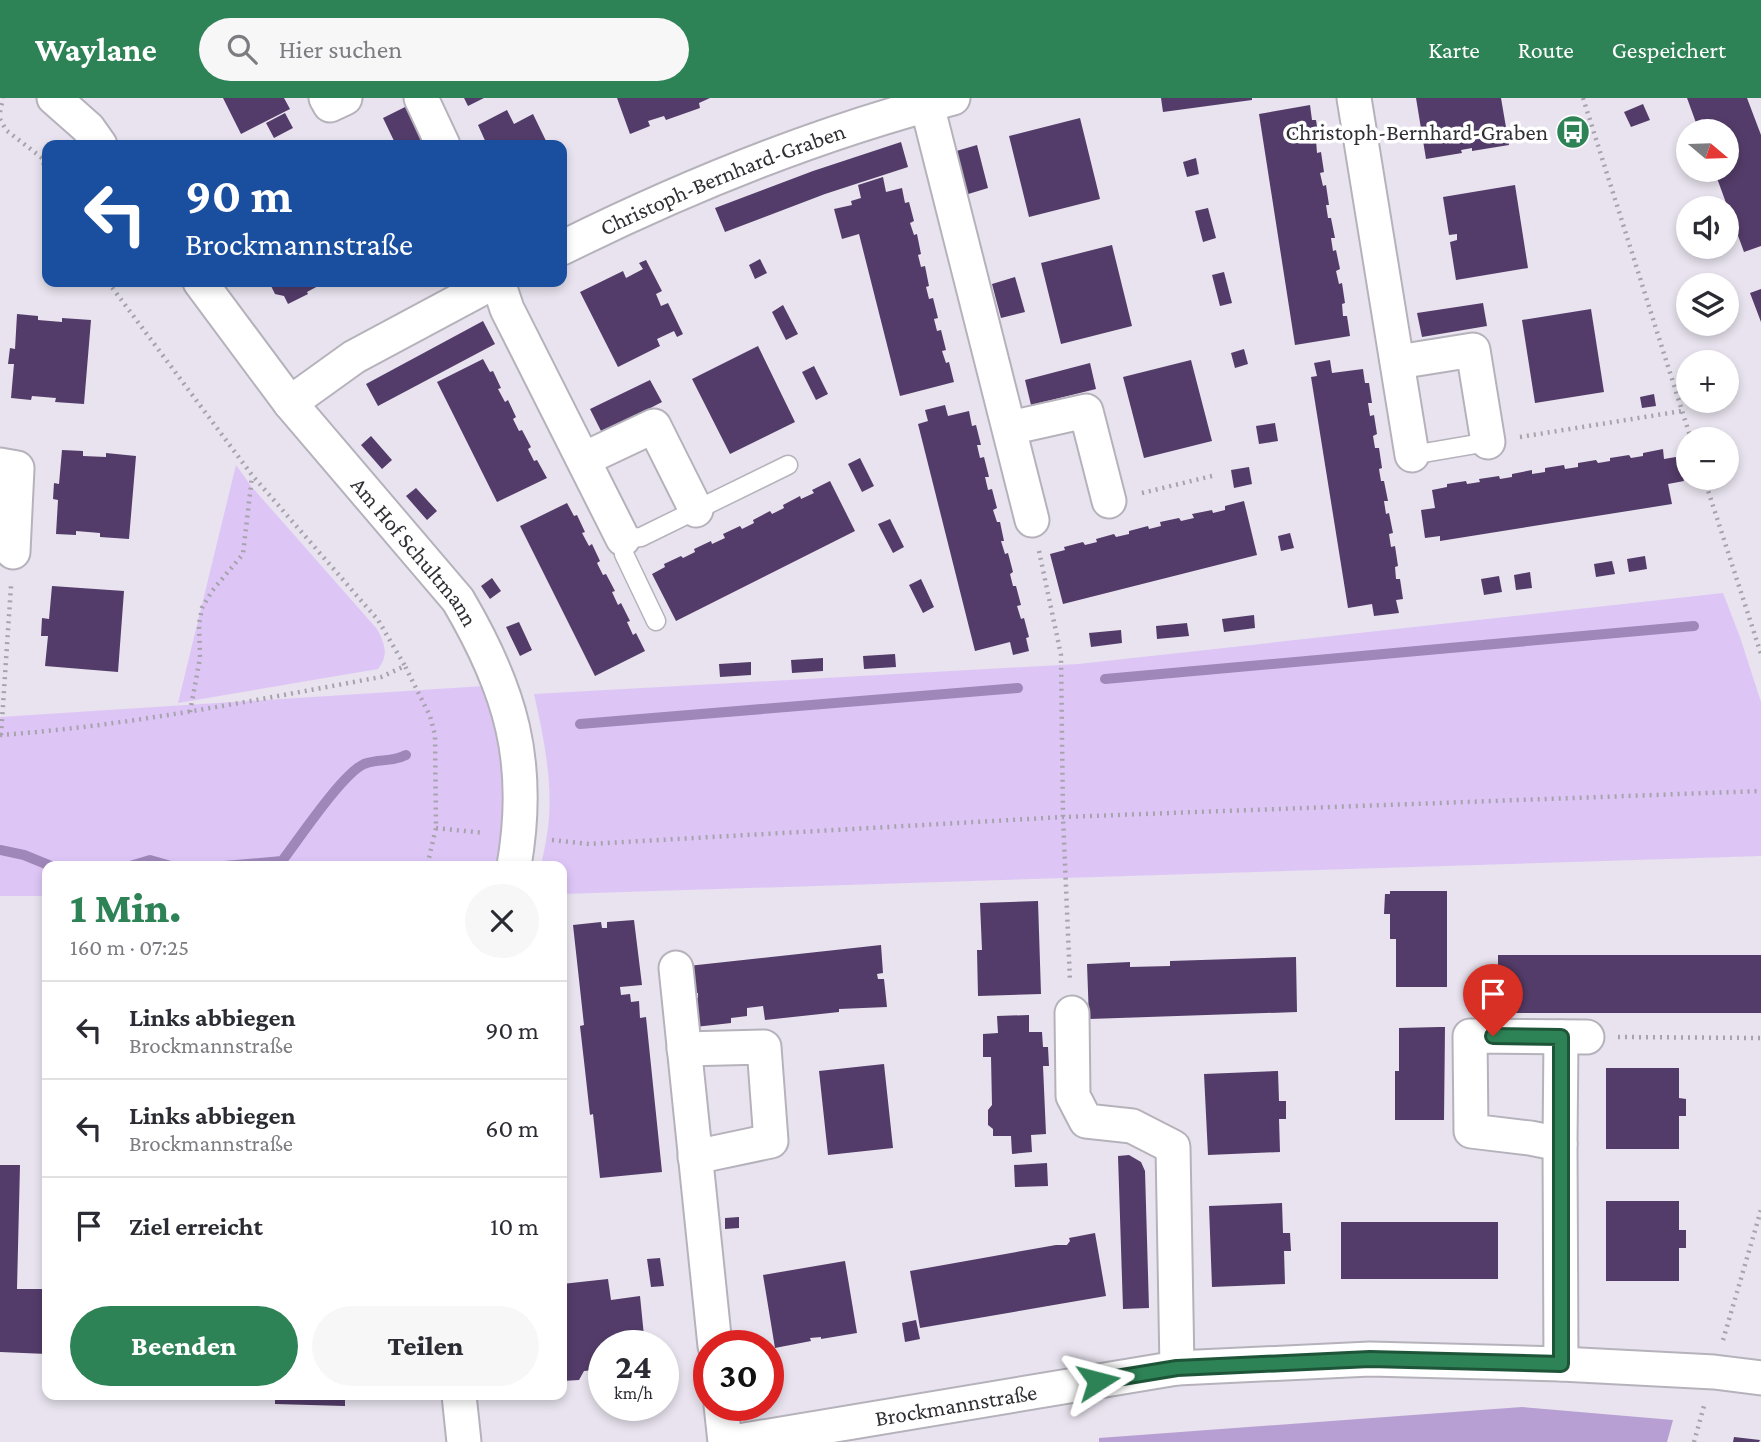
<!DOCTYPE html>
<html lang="de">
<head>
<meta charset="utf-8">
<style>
  :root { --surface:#fff; --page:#f7f7f7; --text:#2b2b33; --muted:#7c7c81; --line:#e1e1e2; --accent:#2e8356 }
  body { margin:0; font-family:"Crimson Pro",serif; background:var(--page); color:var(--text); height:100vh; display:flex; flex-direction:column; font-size:26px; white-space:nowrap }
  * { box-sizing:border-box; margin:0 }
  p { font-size:23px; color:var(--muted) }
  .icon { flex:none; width:38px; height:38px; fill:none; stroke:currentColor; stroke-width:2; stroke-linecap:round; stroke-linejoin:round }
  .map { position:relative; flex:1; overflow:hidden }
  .sheet { position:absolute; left:42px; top:763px; width:525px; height:539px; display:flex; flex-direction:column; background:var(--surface); border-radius:14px; box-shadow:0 4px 10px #0003 }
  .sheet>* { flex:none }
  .top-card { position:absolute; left:42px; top:42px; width:525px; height:147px; border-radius:14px; box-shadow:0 4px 10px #0003; background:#1a4fa0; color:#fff; overflow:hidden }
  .needle { width:46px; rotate:109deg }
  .controls { position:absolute; left:1676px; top:21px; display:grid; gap:14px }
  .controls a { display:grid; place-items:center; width:63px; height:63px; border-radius:50%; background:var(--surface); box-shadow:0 4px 10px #0003; font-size:35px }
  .speed { position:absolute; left:588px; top:1232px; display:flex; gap:14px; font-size:35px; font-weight:700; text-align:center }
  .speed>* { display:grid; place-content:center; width:91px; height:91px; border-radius:50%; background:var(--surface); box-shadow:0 4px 10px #0003; line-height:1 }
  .speed small { font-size:18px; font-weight:400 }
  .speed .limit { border:10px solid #d22; background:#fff; color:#111 }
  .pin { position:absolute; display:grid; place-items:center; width:60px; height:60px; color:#fff; margin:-72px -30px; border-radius:50% 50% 50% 0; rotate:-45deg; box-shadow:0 0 7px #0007 }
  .pin .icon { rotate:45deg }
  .me { position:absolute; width:77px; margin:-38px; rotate:81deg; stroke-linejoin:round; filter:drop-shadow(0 0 5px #0008) }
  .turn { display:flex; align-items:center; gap:24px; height:147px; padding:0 28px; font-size:32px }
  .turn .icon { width:91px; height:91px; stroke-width:2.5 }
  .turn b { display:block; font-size:49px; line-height:60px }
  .round { display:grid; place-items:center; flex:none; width:74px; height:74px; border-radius:37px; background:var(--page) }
  .head { display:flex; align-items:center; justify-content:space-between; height:119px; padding:0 28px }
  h1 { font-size:42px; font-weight:800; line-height:52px; color:var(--accent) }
  .action { display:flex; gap:14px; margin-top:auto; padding:14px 28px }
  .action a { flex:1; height:80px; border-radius:42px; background:var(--accent); color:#fff; font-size:28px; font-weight:800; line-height:80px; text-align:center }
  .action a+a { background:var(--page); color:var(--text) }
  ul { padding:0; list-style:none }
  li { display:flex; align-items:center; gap:21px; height:98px; padding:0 28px; border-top:2px solid var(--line) }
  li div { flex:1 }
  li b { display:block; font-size:26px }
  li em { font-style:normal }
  header { display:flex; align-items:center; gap:42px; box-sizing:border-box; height:98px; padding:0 35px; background:var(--accent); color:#fff }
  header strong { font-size:33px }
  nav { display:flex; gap:38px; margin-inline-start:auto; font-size:24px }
  .search { width:490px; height:63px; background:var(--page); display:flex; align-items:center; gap:18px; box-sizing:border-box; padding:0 24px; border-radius:38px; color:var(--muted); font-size:26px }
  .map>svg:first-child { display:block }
</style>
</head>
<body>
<header>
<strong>Waylane</strong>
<div class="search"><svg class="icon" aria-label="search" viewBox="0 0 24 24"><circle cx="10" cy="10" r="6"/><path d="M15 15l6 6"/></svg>Hier suchen</div>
<nav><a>Karte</a><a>Route</a><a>Gespeichert</a></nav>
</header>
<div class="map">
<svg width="1761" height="1344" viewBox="0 0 1761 1344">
  <rect width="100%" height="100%" fill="#e8e3ee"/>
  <path fill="#ddc6f6" d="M236,367L251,388L377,531C385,546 389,557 378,571L178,605Z
    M1723,495L1740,539L1761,604V758L562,796V768H541C544,752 548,736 549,720C552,679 543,636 534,596L1078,566Z
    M484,588C488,600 493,612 496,625C507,670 504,722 496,768H47V798H0V619Z"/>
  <path fill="#b89fd3" d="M1522,1309L1673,1322L1667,1344H1099V1340Z"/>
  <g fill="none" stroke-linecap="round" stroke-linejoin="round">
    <path stroke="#a087ba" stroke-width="10" d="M1105,581L1694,528
      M580,626L1018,590
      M0,752L24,757L51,768
      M130,768L150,762L171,768
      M224,768L282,763C299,741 342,676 364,666C380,660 390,665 406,657"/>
  </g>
  <path fill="#533c69" d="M223,0H284L290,11L241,36Z
    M464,0H484L468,8Z
    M617,0H710L699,5L700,10L666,22L664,18L648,23L650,28L630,36Z
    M1161,0H1252V2L1163,14Z
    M1416,0H1501L1509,47L1472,53V50L1461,52L1462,55L1426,61Z
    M1687,0H1747L1761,37V148L1744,154L1714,72H1727V33H1699Z
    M1643,6L1650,22L1631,29L1624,14Z
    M1310,7L1312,22H1316L1319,42H1316L1317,55L1321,54L1324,74L1320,75L1323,88L1326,87L1329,107H1326L1328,120H1331L1335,140H1331L1333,153L1336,152L1340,171L1336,173L1339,186L1342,185L1345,205L1342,206L1343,218H1347L1350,238L1295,247L1259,16Z
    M407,8L426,47H396L383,20Z
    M507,12L514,26L533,16L548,47H487L478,27Z
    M285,15L293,30L274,40L266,25Z
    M1080,20L1100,101L1029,119L1009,38Z
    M901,44L908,69L825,96L725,134L715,110L813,73Z
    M977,47L988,90L965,97L953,54Z
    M1196,60L1199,76L1187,79L1183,64Z
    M883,79L886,94L902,90L905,105L909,104L914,123L910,125L914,137L917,136L921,156L918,157L921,169L925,168L929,188L926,189L929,201L933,200L938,220L934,221L937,233L941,232L946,252L942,253L946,265L949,264L954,284L900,298L859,136L842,141L834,111L852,107L851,103L861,100L858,87Z
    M1515,87L1528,170L1456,182L1450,144L1457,142V136L1449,137L1443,99Z
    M1208,110L1216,140L1203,144L1195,113Z
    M1112,147L1132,228L1061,246L1041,165Z
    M760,161L767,175L755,181L749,167Z
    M646,162L662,193L656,196L661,208L668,205L683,236L677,239L674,233L657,241L660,248L618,269L580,194L623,173L626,180L643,171L639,165Z
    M1224,174L1232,205L1220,208L1212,177Z
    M1015,179L1025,214L1001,220L992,186Z
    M273,184H323L325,188L321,189L320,187L307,194L308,196L288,206L284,198L275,196L271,188Z
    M1761,191V224L1750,195Z
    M1483,205L1487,228L1422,239L1417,215Z
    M783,207L798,236L786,242L772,214Z
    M1591,211L1604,294L1535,305L1522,222Z
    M17,216L38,218V222L62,224V220L91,222L84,306L55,304L56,300L32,298L31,302L11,300L14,266H8L10,250L15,251Z
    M483,223L495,246L378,308L366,286Z
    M758,248L795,324L730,356L692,281Z
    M1244,251L1248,266L1235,270L1231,255Z
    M483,261L490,274L493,273L501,290L498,291L505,304L508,302L516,319L513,321L519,333L522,332L531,349L528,351L534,363L537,362L547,380L497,404L437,284Z
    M1191,262L1212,343L1144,360L1123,279Z
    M1330,262L1332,275L1363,271L1365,285H1369L1372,305H1368L1370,318L1374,317L1377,336L1373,338L1375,350H1379L1382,370L1379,371L1381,383H1384L1388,403H1384L1386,416L1389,415L1393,435L1389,436L1391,449L1395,448L1398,468L1395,469L1396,481H1400L1403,501L1396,502L1399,515L1374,518L1372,506L1348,510L1311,279L1317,278L1314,265Z
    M1090,265L1096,291L1031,307L1025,282Z
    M814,268L828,296L816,302L802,274Z
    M650,282L662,304L602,335L590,311Z
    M1654,296L1656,308L1642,310L1640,299Z
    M945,307L948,318L969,313L972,328L976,327L981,347H977L980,360L984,359L989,379H985L988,392L992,391L997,410L993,412L997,424H1000L1004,443H1001L1005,456L1008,455L1013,474L1010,476L1013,488H1016L1021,507L1017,508L1021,521L1024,520L1029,539L1026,540L1029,553L1013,557L1010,544L975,553L918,326L928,323L925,312Z
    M1275,325L1278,343L1259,346L1256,328Z
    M371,338L392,362L382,371L361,347Z
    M1663,351L1664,361L1676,359L1684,383L1668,386L1672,406L1440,443V438L1425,440L1421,412L1435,410L1432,392L1447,389V386L1466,383L1467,386L1480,384L1479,381L1499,378L1500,381L1512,379V376L1532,372V376L1545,374V370L1564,367L1565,371L1578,369V365L1596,362L1598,365L1610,363V360L1629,357L1631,360L1643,358V355Z
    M62,352L83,353V358L106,359V355L136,358L129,441L100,439V435L76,433V437L56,436L58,402L53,401L54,385L59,386Z
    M860,360L874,388L862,394L848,366Z
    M1249,369L1252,386L1234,390L1231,372Z
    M830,383L855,433L676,523L652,476L665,469L664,466L681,458L683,460L695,454L694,451L711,443L712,446L725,440L723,436L740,428L742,431L754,425L753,422L770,413L772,416L784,410L783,407L800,398L801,401L814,395L812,392Z
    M416,390L437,413L427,422L406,398Z
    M1244,403L1257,457L1063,506L1050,456L1065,452L1064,449L1083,444L1085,447L1097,444L1096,441L1114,436L1116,439L1129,436V433L1148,428L1149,431L1161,428L1160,424L1179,420L1181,423L1194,420L1192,416L1212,412L1213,415L1225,412V408Z
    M567,405L574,418L577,417L585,434L582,435L589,448L592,446L600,463L597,465L603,477L606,476L615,493L612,494L618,507L621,505L630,523L627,524L633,537L636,535L645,553L595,578L520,428Z
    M890,421L904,449L893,455L878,426Z
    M1290,435L1294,450L1281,453L1278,438Z
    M1645,458L1647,471L1629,474L1627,461Z
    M1612,463L1615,476L1596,479L1594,466Z
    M1530,474L1532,490L1516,492L1514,477Z
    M1499,478L1502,494L1484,497L1481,481Z
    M492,480L501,493L490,501L481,488Z
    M921,481L934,509L923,515L909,487Z
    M52,488L124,493L118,574L45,568L48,538H41L42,520L49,521Z
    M1254,517L1255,530L1224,534L1222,521Z
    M519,524L532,552L520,558L506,529Z
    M1187,525L1189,538L1157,541L1156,528Z
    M1121,532L1122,545L1091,549L1089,535Z
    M895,556L896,569L864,571L863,558Z
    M823,560V573L792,575L791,562Z
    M751,564V577L720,579L719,566Z
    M1390,793H1447V889H1396V841H1390V816H1384L1385,796H1390Z
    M1038,803L1041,896L978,898L977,852H982L980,805Z
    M634,822L642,887L620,889L621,897L630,896L631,904L639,903L640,920L646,919L662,1074L600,1080L593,1016L590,1017L585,972L580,928L584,927L573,827L601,824L602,830H607V824Z
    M881,847L883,875L877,876L878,881H884L887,909L839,911V914L765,922L763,908L747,910V918L731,920V925L695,929L692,901L698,900V895L691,896L688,868Z
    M1498,857H1761V915H1498Z
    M1296,859L1297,914L1089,921L1087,866L1130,864V869L1170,868V863Z
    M1029,917V934H1042L1043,949H1048L1049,968H1043L1046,1036L1031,1037L1032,1054L1012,1056L1011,1038H993V1031L988,1027V1012L992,1007L991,959H983V936L998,935L997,918Z
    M1439,929H1445L1444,1022H1395V973H1399V930Z
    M884,966L893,1050L828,1057L819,973Z
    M1606,970H1679V1000L1686,1001V1018H1679V1051H1606Z
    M1278,973L1279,1003H1286V1021H1279L1280,1054L1208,1057L1204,976Z
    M1129,1057L1141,1064L1145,1073L1149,1210L1123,1211L1118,1058Z
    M1047,1065L1048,1088L1015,1089L1014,1067Z
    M0,1067H20L17,1191H47V1256L0,1254Z
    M1606,1103H1679V1132H1686V1150H1679V1183H1606Z
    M1282,1105L1283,1135H1290L1291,1153H1284L1285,1186L1212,1189L1209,1108Z
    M739,1119V1130L725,1131V1120Z
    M1341,1124H1498V1181H1341Z
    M1095,1135L1106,1198L920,1230L910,1173L1056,1147H1067L1070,1143L1069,1140Z
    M660,1160L664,1188L651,1189L647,1161Z
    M845,1163L857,1235L821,1241V1239L810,1240L811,1243L775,1250L763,1177Z
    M608,1181L611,1202L640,1198L645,1248H604V1279L597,1276L595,1272L584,1273L579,1282L562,1283V1186Z
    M916,1222L920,1241L905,1244L902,1225Z
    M275,1297H345V1308L275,1306Z
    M1734,1339L1760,1342L1759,1344H1733Z"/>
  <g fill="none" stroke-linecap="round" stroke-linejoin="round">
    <g stroke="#b6b2bb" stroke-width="21">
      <path id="service" d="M1412,357L1488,344
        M656,523L624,456L623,441L641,439L788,367"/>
    </g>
    <g stroke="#b6b2bb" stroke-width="37">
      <g id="minor">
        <path d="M54,0L88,30L100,47"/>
        <path d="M326,0L330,7L345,0"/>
        <path d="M421,0L443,47"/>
        <path d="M1354,0L1412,357"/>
        <path d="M927,7L1032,422"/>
        <path id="s1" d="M562,150C687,88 817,35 953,0"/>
        <path id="s2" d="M200,184L290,305L458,502C511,592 532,664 514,768"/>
        <path d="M498,184L507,211L623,441"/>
        <path d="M1398,264L1473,252L1488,344"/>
        <path d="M290,305L354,259L494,184"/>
        <path d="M1010,330L1086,313L1109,403"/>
        <path d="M584,361L654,328L696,412"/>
        <path d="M0,367L17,370L13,454"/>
        <path d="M676,870L715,1248"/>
        <path d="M1072,915L1073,998L1086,1023L1132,1028L1173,1049L1177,1270"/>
        <path d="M684,951L764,949L771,1043L695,1059"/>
        <path d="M1560,1046L1561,939"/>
        <path d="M1561,1266L1560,1046L1530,1040L1471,1033L1470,938L1587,939"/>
        <path d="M459,1297L464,1344"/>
        <path d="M721,1307L725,1344"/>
        <path id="s3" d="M733,1344L1177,1270L1370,1261L1561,1266L1714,1274L1761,1280"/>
      </g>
    </g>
    <path stroke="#a7a3ac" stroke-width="4.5" stroke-dasharray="2 5" stroke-linecap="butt" d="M1583,0L1691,341
      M0,14L3,0
      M0,21L6,32L42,60L47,78
      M108,184L252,377L378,522L405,568
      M1520,339L1682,313
      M1704,380L1761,556
      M1142,395L1212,378
      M1039,453L1061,557L1063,719L1070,883
      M190,614L200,560L199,526L202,510L212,493L243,456L252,378
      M0,637C128,628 255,602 381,579L405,568L430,618L435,637L436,730L427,768
      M1,637L11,488
      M436,730L484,735
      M552,742L589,746L1063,719L1761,693
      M1618,939L1761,940
      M1723,1242L1761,1112
      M1694,1344L1704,1308"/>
    <use href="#service" stroke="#fff" stroke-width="18"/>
    <use href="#minor" stroke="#fff" stroke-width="33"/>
  </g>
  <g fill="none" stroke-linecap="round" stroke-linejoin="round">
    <g stroke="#1e5538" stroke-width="18">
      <path id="route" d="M1098,1283L1177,1270L1370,1261L1561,1266V939L1493,938"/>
    </g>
    <use href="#route" stroke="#2e8356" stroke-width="12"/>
  </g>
  <defs>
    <g id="bus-disc" transform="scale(1.75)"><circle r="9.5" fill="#2e8356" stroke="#fff"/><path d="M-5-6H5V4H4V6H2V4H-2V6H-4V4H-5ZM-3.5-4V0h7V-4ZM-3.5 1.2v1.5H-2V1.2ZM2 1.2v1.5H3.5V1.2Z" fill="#fff"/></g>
  </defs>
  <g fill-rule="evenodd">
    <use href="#bus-disc" x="1573" y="34"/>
  </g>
  <g text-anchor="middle" stroke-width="7" stroke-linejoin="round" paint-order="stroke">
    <g font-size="23" fill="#312f33" stroke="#fff" text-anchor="end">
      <text x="1548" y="42">Christoph-Bernhard-Graben</text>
    </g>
    <g font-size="23" fill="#312f33" stroke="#fff">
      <text dy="8" stroke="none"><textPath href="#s1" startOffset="175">Christoph-Bernhard-Graben</textPath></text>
      <text dy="8" stroke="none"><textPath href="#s2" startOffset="345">Am Hof Schultmann</textPath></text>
      <text dy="8" stroke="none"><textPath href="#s3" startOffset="226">Brockmannstraße</textPath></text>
    </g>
  </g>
</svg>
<div class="controls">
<a><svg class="needle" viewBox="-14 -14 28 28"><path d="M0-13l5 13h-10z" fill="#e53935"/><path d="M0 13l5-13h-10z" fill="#7c7c81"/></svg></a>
<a><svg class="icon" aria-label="sound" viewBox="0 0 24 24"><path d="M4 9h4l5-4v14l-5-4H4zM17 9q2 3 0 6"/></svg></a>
<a><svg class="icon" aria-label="layers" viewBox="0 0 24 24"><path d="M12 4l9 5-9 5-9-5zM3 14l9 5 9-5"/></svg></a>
<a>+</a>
<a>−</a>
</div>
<div class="speed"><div>24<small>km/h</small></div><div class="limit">30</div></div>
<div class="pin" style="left:1493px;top:938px;background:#d93025"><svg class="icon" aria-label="arrive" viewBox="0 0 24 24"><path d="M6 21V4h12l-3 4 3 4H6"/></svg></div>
<svg class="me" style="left:1098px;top:1283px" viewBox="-20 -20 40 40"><path d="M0-17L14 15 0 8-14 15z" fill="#2e8356" stroke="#fff" stroke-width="4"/></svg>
<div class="top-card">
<div class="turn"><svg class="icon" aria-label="left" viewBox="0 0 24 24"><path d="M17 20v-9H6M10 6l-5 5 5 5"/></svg><div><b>90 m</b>Brockmannstraße</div></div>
</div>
<section class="sheet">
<div class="head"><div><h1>1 Min.</h1><p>160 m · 07:25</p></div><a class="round"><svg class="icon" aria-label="close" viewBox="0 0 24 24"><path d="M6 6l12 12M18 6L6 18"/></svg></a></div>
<ul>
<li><svg class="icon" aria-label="left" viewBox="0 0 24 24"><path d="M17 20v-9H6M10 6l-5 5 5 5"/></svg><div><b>Links abbiegen</b><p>Brockmannstraße</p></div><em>90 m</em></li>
<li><svg class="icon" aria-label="left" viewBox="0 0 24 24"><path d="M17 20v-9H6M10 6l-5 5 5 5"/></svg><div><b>Links abbiegen</b><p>Brockmannstraße</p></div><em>60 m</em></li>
<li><svg class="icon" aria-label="arrive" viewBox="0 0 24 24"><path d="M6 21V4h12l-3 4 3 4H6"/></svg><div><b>Ziel erreicht</b></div><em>10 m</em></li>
</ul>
<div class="action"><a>Beenden</a><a>Teilen</a></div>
</section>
</div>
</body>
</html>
